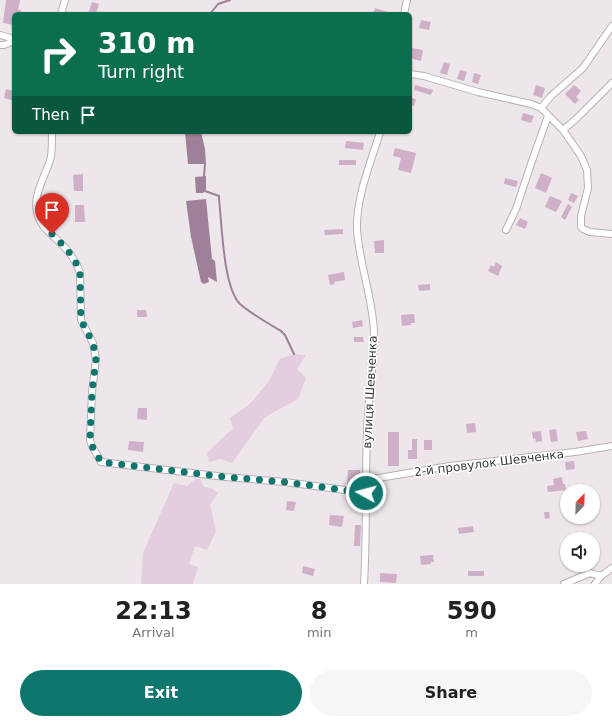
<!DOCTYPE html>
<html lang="en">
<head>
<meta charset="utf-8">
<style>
  :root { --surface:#fff; --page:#f6f6f6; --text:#202124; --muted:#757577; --accent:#0f766e }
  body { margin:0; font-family:"DejaVu Sans",sans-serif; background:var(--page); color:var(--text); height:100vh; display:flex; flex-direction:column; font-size:15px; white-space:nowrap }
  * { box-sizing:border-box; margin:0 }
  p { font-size:13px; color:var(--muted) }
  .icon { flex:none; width:22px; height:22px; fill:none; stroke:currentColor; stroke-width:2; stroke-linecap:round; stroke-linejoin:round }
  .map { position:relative; height:584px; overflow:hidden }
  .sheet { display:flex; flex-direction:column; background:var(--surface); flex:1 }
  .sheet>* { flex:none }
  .top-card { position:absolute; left:12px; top:12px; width:400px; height:122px; border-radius:6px; box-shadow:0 1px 3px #0004; background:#0b6e4f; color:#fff; overflow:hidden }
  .needle { width:26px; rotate:23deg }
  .controls { position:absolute; left:560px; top:484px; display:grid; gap:8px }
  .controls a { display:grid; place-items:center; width:40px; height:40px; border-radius:50%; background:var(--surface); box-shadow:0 1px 3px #0004; font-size:20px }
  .pin { position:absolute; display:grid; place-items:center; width:34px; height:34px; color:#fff; margin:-41px -17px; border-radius:50% 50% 50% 0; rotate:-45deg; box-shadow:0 0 4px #0007 }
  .pin .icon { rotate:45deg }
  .me { position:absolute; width:44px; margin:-22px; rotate:277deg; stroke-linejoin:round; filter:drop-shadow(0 0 3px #0008) }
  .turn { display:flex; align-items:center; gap:14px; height:84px; padding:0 20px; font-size:18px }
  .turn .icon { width:52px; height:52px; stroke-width:2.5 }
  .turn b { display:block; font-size:28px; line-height:34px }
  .then { display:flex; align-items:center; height:38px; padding:0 20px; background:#0003; gap:8px; font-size:15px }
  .eta { display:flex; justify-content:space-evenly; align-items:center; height:68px; text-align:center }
  .eta b { font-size:24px; font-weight:600; line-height:28px }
  .primary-button { display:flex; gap:8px; margin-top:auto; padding:8px 20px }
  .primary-button a { flex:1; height:46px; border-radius:24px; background:var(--accent); color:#fff; font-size:16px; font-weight:600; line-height:46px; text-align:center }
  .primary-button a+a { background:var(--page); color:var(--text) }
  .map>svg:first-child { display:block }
</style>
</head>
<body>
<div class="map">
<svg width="612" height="584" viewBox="0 0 612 584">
  <rect width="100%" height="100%" fill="#ede6eb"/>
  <path fill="#e3cdde" d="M294,354L306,355L297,369L306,378L298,399L265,417L232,463L221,459L209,462L207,453L233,428L230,418L250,404L269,381L280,359Z
    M195,479H200L204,487L211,488L218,493L210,505L216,531L207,550L195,546L189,564L198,567L193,584H141L143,553L174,483L187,486Z"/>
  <path fill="#9e8198" d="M185,132H201L205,149L206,164H188Z
    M206,176V189L203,193H196L195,177Z
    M206,199L212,259L215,261L217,282L208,277L209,282L204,284L201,282L191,237L186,201Z"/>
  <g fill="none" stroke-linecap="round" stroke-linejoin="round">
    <path stroke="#9e8198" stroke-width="2" d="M210,14L218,4L230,0
      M204,176L205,164
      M205,191L219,196V199C222,224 223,287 240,304C250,313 269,324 281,331L285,335L294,354"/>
  </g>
  <path fill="#cfb0c8" d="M6,0H20L18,10H21V14H14V25L3,23Z
    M92,2L99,4L96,14H88Z
    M375,8L388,12V14H373Z
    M421,20L431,22L429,30L419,28Z
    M412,48L423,50L421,61L410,58Z
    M444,62L450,64L447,75L440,73Z
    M460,70L467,72L464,81L457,79Z
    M474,73L481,75L478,84L472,82Z
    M415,85L433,90L431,95L414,90Z
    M536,85L545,88L542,98L533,95Z
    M574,85L581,91L576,97L579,100L575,104L565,94Z
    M6,89L14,91V101L4,98Z
    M410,97L416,99L414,106L410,105Z
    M523,113L534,116L531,123L521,120Z
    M346,141L364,143L363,150L345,148Z
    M395,148L416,153L411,173L398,170L401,158L393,156Z
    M339,160H356V165H339Z
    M541,173L552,178L546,193L535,188Z
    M83,174V191H74L73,175Z
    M505,178L518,181L516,187L504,184Z
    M571,193L578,196L574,203L568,200Z
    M550,196L562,201L556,212L545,207Z
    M568,204L572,207L565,220L561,217Z
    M75,205H84L85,222H75Z
    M520,218L528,222L525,229L516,225Z
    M343,229V234L325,235L324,230Z
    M384,240V253H375L374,241Z
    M496,262L502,266L498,276L488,271L491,265L494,267Z
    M344,272L345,280L334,282L335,284L330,285L328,275Z
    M430,284V290L419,291L418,285Z
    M137,310H146L147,317H137Z
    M414,314L415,323H411V325L402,326L401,315Z
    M362,320L363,326L353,328L352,322Z
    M354,337H363L364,342H354Z
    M138,408H147V420L137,419Z
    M475,423L476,432L467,433L466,424Z
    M556,429L558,441L551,442L549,430Z
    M541,431L542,441L536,442L535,438L533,439L532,432Z
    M586,431L588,439L578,441L576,432Z
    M388,432H399V466H388Z
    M412,439H417V459H408V450H412Z
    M424,440H432V450H424Z
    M129,441L144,442L143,452L128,450Z
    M574,461L575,469L566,470L565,462Z
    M348,470H360V487L347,486Z
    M562,477L563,484H565L566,490L548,492L547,486L554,485L553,479Z
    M287,501L296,502L294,511L286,510Z
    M544,512H549L550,518L545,519Z
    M330,515L344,516L342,527L329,525Z
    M355,525H361L360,546H354Z
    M473,526L474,532L459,534L458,528Z
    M433,555L434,562H431V564L421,565L420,556Z
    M303,566L315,569L313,576L302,573Z
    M468,571H484V576H468Z
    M380,573L397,574L396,583L380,582Z"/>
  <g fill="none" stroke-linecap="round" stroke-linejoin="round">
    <g stroke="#b8b0b6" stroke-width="8">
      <path id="minor" d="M61,14L65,0
        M404,14L407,0
        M0,35L14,39
        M0,45H4L14,41
        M410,74L424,76L478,92L531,104L541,108L563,130L581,156L587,170L588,188L581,216V227L583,229L590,232L612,234
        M541,108L551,96L583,68L612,26
        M563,130L576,119L612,83
        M52,132C52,140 52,149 51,157C45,179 27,201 42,224C45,229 49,232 53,236C65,247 75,257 80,273L81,320L93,343L96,359L92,392L90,440L92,446L101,462L225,477L285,482L367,493
        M506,230L516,209L532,161L548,116
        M367,480L450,466L575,452L612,446
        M364,584C367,534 365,483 367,433C368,400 374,367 374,333C373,298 359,264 357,229C356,197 371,162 380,132
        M564,584L590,573L601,576
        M595,584L601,576L612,568"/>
    </g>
    <use href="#minor" stroke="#fff" stroke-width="6"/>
  </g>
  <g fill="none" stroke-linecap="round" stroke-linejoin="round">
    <path stroke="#0f766e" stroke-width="7" stroke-dasharray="0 12.6" d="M52,234C64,246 75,256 80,273L81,320L93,343L96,359L92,392L90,440L92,446L101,462L225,477L285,482L366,493"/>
  </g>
  <g text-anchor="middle" stroke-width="3" stroke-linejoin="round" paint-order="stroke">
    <g font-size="12" fill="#3b383b" stroke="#fff">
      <text transform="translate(370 392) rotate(-87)" y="4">вулиця Шевченка</text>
      <text transform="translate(489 463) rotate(-7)" y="4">2-й провулок Шевченка</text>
    </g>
  </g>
</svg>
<div class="controls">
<a><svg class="needle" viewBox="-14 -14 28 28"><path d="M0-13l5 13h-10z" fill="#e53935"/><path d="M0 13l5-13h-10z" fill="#757577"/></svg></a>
<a><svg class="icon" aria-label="sound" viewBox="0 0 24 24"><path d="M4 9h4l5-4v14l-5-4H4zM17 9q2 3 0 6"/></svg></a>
</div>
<div class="pin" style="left:52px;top:234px;background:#d93025"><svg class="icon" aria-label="arrive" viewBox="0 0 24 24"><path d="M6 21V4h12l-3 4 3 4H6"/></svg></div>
<svg class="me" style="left:366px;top:493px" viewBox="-20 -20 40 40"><circle r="17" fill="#0f766e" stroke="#fff" stroke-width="3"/><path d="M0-11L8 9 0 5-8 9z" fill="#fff"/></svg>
<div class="top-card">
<div class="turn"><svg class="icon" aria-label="right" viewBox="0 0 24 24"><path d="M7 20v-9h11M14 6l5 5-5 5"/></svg><div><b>310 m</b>Turn right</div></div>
<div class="then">Then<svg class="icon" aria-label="arrive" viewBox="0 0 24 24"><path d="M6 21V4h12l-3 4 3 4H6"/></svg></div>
</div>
</div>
<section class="sheet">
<div class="eta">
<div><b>22:13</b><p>Arrival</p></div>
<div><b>8</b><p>min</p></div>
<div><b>590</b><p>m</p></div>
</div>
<div class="primary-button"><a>Exit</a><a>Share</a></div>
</section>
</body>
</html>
